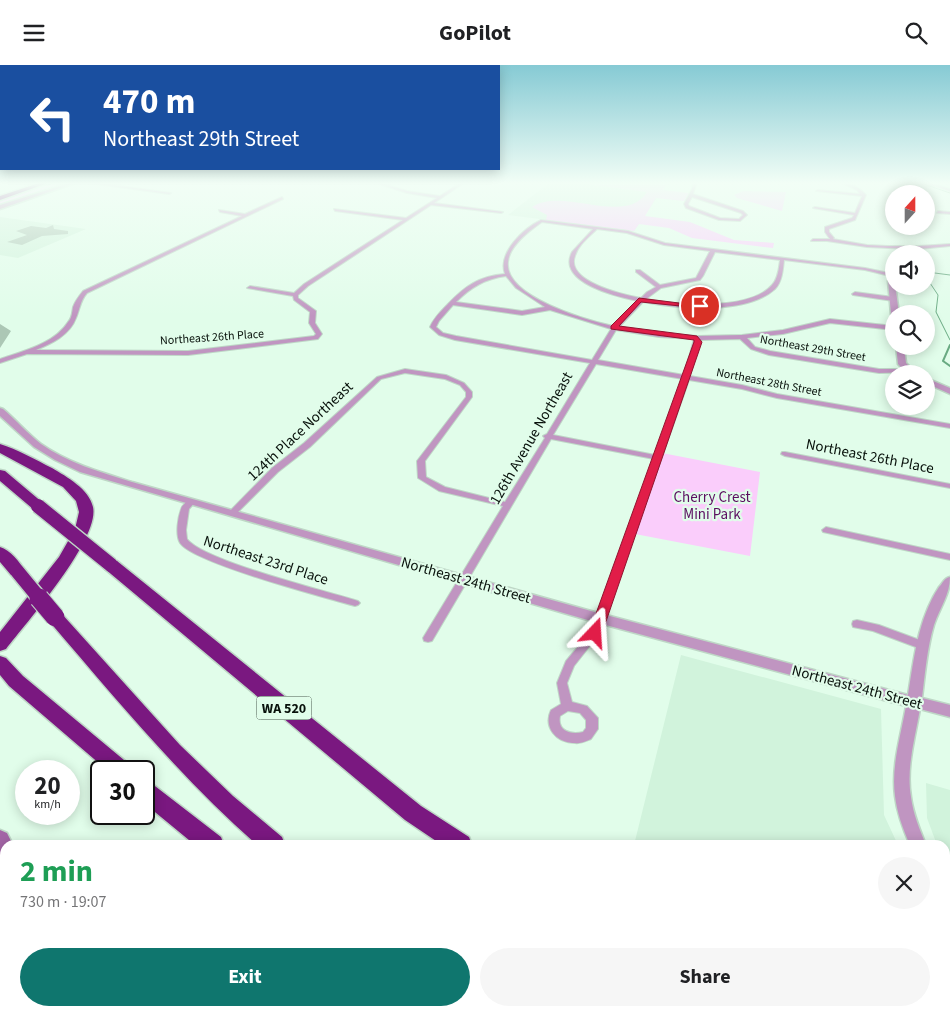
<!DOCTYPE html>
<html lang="en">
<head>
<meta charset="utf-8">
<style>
  :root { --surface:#fff; --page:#f6f6f6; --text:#202124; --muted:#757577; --accent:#0f766e }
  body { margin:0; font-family:"Source Sans 3",sans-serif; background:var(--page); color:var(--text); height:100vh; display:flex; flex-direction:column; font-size:19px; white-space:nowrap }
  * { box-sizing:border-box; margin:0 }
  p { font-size:16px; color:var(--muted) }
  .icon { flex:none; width:28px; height:28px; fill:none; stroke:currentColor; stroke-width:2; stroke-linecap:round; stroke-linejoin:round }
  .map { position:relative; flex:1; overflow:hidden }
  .details { position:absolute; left:0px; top:775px; width:950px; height:176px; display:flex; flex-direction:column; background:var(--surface); border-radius:15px 15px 0 0; box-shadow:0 2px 12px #0003 }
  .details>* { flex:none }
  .guide { position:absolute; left:0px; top:0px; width:500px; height:105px; box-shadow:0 2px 12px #0003; background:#1a4fa0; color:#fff; overflow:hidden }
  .needle { width:32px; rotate:21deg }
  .buttons { position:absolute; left:885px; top:120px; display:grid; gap:10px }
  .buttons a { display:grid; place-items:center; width:50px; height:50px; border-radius:50%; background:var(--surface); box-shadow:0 2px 12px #0003; font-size:25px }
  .speed { position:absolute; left:15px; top:695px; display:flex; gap:10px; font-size:25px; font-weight:700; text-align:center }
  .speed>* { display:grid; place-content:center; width:65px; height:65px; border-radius:50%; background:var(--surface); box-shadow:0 2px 12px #0003; line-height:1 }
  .speed small { font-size:12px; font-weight:400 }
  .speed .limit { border:2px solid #111; border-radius:8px; background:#fff; color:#111 }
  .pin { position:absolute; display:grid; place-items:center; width:42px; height:42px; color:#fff; margin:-21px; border:2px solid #fff; border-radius:50%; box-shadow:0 1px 5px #0007 }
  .me { position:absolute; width:55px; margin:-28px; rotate:20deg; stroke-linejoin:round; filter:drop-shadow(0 0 4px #0008) }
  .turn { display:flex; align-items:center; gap:18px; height:105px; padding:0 20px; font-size:22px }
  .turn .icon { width:65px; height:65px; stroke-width:2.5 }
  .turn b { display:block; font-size:35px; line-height:42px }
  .round { display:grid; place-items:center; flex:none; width:52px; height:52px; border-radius:26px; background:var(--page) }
  .headline { display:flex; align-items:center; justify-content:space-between; height:85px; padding:0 20px }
  h1 { font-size:30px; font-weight:700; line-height:38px; color:#1e9e55 }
  .action { display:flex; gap:10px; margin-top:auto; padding:10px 20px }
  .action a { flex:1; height:58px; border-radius:30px; background:var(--accent); color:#fff; font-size:20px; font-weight:700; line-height:58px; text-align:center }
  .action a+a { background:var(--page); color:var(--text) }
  header { display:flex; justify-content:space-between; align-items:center; height:65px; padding:0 20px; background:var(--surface); font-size:22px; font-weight:700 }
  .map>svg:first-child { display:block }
</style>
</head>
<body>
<header><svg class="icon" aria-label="menu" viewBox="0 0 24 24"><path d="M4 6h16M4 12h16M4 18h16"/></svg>GoPilot<svg class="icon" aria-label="search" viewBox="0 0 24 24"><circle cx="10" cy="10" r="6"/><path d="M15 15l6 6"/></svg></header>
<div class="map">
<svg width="950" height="951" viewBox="0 0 950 951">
  <rect width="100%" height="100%" fill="#e1fdea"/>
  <path fill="#d1f3dc" d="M549,118H579L647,127L646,129L658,131L634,166L508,150Z
    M0,152L86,164L18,193L0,190Z
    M681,590L881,644L884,750L898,780H634Z
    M926,718L950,725V804L945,796V780H937L927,753Z
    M945,856L950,863V910L945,909Z
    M180,946H308L312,951H178Z"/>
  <path fill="#facdfb" d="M53,118H68L0,139V135Z
    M579,118H668L663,125L689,128L684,136L656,133L645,151L690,157L734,175L774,178L773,183L692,173L669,163L639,159L634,166L546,155L547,150L532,142C563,121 625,162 647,127Z
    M743,126L786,127L782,146L737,133L734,130Z
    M662,388L760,407L750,491L635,469Z"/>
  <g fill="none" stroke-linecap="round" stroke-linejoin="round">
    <path stroke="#69aa82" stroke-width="1" d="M921,118L950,128
      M47,120L53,118
      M926,210L927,207L950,210
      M926,212L938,230L936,247L950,275"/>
    <path stroke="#69aa82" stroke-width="2" d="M950,280L943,296L950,301"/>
  </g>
  <path fill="#acc7b5" d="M53,160L54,164L68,166V169L42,171L22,180L7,177L27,170L16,166L31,161L46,163Z
    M0,259L11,266L0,283Z"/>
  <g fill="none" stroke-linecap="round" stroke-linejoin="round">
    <g stroke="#bed7c6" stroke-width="2">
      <path id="minor" d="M89,118H99L171,128L169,129Z
        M376,118H382L407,126L440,131L460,118H464L434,138L503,147L501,148L431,140L308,221L298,230V233L316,246L315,258L322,269L318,274L188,290L27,289L0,298V294C23,286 54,279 68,257C72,253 72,248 73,242C75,236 79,231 83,226L242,151L220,147L219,145L245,149L282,132L283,134L87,228C80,236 80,244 76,253C70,270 51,279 36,285L188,286L314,271L316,269L309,258L310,247L294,235L293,231L247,223L250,221L294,228L304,219L403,155L335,146L334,144L406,153L437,133L407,128Z
        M693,118H697L693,129L743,146L747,150L740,156L719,155L686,143L684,139L692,124ZM692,132L741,148L743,150L739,154L720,153L689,141L688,139Z
        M842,118C852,118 860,123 866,130L855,155L829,164V167L834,173L833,174L867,180L888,181H919L950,179V181L919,184L888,183L867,182L827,176H811L813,174H830L825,167V162L852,153L854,150L813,143L815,142L855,148L862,131L816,126L818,125L860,129L857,125Z
        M925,118H931L950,124V126Z
        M938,146L950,147V149L937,148Z
        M541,155L628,166L665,178L865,203L894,209V212L865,205L784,195C783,205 782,217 775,224C746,250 679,244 643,237L619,262L659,268L697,271L742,270L783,265L830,254L894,261V265L830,258L783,269L747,273L755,282L770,286L879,304H909L912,306L911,307L879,308L769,290L751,284L740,274L700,275L690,311L742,320L777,329L950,359V363L777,333L742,324L689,315L600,568L574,601L567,618L572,637L587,641L598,653V664L591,674C586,676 581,679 575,678C556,678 543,662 551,645L561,639L557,618L566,596L591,566L654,394L551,374L432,576L428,577L424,576L423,573L503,441L439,426L418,413L417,396L466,332V327L460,320L445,314L405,308L381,314L310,382L278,407L235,450H229L228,448L272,403L304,378L377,312L405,304L446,310L464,318L472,327V332L425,396L426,412L445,422L505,437L545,373L543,371L547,369L590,298L455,275L439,270L430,262C434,253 440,247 447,240C465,221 479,211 505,209C497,188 524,163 541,155ZM542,157L593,164L572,187C556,218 618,232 638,236L613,261C587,255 504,232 508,197C509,181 529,166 542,157ZM597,164L627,168L664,180L710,186L696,213L660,220L640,205H636V207L656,222L647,227L641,233C625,230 565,217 575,191C578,180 589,172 597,164ZM715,187L780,195C779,203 778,214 772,220C750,246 677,240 646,234L661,223L700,215L703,211ZM506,211L516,223L545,242L522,246L456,237C471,222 485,214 506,211ZM453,240L522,250L550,245L611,264L592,295L456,271L443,268L436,262L439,256ZM616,265L659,272L694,274L684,310L598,295ZM596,299L683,314L655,390L553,370ZM568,646L580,648L586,655V663L583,667C571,670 557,666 560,651Z
        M855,227L893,232L896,234L893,236L853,230L852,229Z
        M782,387H785L950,419V423L785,391L781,389Z
        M188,435H194L195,437L189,444L186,465L187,474C204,496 326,526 358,536L360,538L358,540L355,541C326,533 193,498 180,478C175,470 178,452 181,444C182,440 186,438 188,435Z
        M826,462L950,489V495L823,467L822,465Z
        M857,555L879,560L925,577L926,580L925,583L921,584L873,566L853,562L852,559L853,556Z
        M270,946H286L288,951H272Z
        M318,946H336L338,951H320Z"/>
    </g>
    <g stroke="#bed7c6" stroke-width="3">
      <path id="tertiary" d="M69,118H75L0,144V140Z
        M902,183H906L912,189H905Z
        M894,211L899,249H894V251L891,249L888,216Z
        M896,281H904L906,298L917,309H908L898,299Z
        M926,313L950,323V329L926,318Z
        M0,343L3,344C16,355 28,369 41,379C68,398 100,407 132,417L591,546L908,630C914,593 918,554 939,522C943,518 944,513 950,512C950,530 940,542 934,560C927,583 925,609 922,633L950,640V652L920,644C915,673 906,703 911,732C913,749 920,765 926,780H910C903,764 897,748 895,731C891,701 901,670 906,641L591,556L80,407L55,395L34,382L0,351Z
        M945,821L950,823V846L945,844Z"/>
    </g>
    <g stroke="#bed7c6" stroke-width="3">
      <path id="secondary" d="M0,765L7,768L13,780H5V792L0,790Z
        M75,946H98L100,951H77Z"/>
    </g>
    <g stroke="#bed7c6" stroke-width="3">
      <path id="motorway" d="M39,118H48L0,135V131Z
        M0,379C17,384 36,395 52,403C67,412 89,424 93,442C100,474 27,557 6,584L0,586V567L59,492L75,464L79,447L76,436L63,422L0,388Z
        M0,405L5,406L43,438L45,441L43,444H33L0,416Z
        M0,482C10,485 20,497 25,506L23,510H11L0,497Z
        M111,495L117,496L421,741L469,772L472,780H442L405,755L105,504L103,500L105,496Z
        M55,546L61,548L180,680L233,731L282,772L285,780H257C180,712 116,634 49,556L47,552L49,548Z
        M0,591L6,593L23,611L130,700L133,706H108L9,621L0,610Z
        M144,716L151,718L221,772L224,780H195L144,738Z
        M641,946H682L684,951H643Z
        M813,946H854L856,951H815Z"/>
    </g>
    <use href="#minor" fill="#c095c1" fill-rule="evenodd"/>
    <use href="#tertiary" fill="#c095c1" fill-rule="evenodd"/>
    <use href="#secondary" fill="#a365a6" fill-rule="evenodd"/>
    <use href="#motorway" fill="#7a1880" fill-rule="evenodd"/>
    <g stroke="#bed7c6" stroke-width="17" stroke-linecap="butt">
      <path id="motorway-bridge-far1" d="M38,441L111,500
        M17,506L40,534"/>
    </g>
    <g stroke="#bed7c6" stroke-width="21" stroke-linecap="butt">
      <path id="motorway-bridge" d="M39,533L55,552"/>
    </g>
    <use href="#motorway-bridge-far1" stroke="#7a1880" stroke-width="14"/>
    <use href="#motorway-bridge" stroke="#7a1880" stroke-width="19"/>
  </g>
  <linearGradient id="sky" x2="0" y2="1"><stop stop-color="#86cad4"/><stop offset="0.47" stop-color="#f2fef6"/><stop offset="1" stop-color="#f2fef6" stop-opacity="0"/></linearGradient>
  <rect width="950" height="251" fill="url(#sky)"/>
  <path fill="#e11d48" stroke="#92132f" d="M639,233L703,241L700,243L641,237L619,261L697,271L702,277L602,568L595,573L589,568L694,277V275L611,264V261Z"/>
  <g text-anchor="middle" stroke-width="4.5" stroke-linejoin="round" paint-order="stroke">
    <g font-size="12" fill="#08110b" stroke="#e1fdea">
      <text transform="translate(212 272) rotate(-4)" y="4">Northeast 26th Place</text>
      <text transform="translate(813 283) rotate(10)" y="4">Northeast 29th Street</text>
      <text transform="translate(769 317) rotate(11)" y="4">Northeast 28th Street</text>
    </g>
    <rect fill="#e1fdea" stroke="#49584e" stroke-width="1" x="256.5" y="631.5" width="55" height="23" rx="4"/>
    <g font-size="14" font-weight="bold" fill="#08110b">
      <text x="284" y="648">WA 520</text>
    </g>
    <g font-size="15" fill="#08110b" stroke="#e1fdea">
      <text transform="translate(300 366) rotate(-43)" y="5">124th Place Northeast</text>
      <text transform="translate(531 373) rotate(-60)" y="5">126th Avenue Northeast</text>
      <text transform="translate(870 391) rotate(11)" y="5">Northeast 26th Place</text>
      <text transform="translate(266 495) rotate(18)" y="5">Northeast 23rd Place</text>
      <text transform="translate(466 515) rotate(16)" y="5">Northeast 24th Street</text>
      <text transform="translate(857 622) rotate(15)" y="5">Northeast 24th Street</text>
    </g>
    <g font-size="15" fill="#5b0d60" stroke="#e1fdea">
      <text x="712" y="437">Cherry Crest<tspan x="712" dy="17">Mini Park</tspan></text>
    </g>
  </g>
</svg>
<div class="buttons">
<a><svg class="needle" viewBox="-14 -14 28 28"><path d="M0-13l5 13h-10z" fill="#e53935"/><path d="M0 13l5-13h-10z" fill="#757577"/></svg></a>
<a><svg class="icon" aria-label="sound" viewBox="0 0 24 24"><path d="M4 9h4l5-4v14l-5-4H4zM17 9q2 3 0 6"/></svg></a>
<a><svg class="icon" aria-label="search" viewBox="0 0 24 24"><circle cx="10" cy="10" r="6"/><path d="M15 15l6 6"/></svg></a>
<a><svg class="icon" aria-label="layers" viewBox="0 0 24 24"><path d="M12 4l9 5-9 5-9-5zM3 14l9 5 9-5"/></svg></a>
</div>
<div class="speed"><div>20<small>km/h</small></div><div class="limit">30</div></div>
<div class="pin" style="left:700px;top:241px;background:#d93025"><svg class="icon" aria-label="arrive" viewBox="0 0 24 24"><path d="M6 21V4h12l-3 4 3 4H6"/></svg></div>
<svg class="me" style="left:595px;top:568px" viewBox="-20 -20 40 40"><path d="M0-17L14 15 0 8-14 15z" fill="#e11d48" stroke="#fff" stroke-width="4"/></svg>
<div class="guide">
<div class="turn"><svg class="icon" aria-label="left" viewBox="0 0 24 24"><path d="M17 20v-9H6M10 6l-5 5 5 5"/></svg><div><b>470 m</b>Northeast 29th Street</div></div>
</div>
<section class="details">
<div class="headline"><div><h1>2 min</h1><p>730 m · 19:07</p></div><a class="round"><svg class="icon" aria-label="close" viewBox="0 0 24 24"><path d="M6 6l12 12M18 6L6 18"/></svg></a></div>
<div class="action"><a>Exit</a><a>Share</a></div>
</section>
</div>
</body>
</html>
